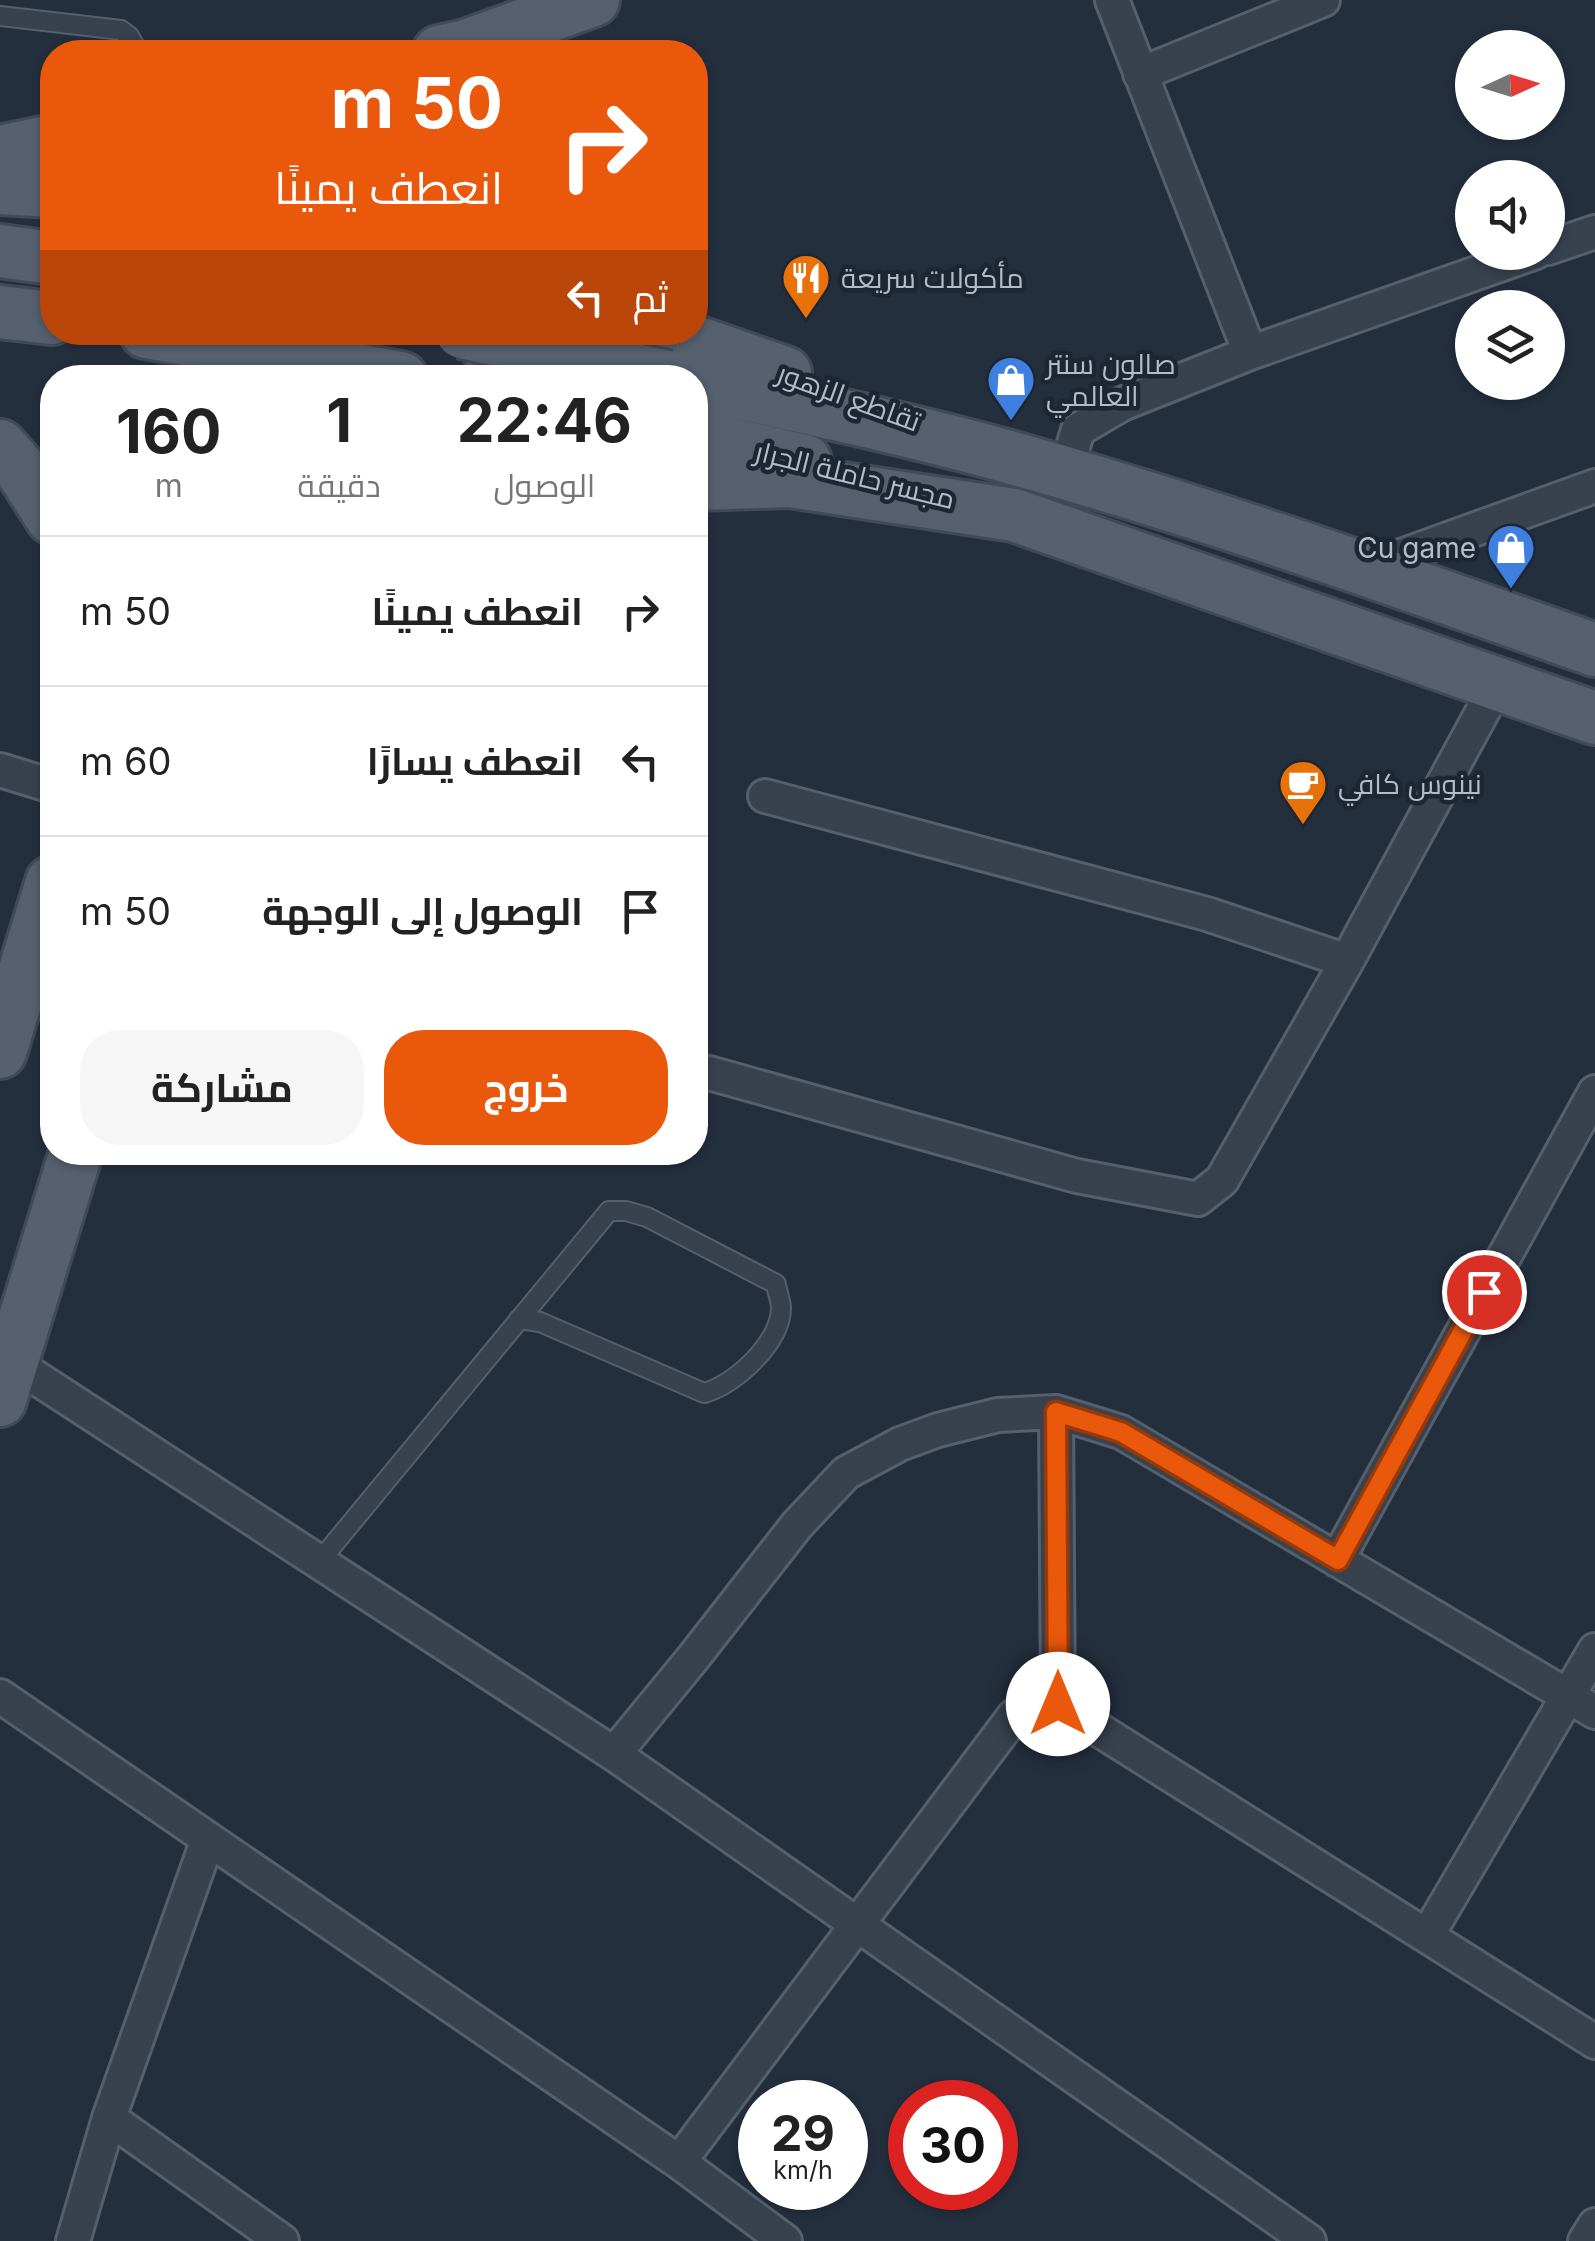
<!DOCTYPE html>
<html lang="ar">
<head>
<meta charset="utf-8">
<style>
  :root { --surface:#fff; --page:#f6f6f6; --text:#222; --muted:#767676; --line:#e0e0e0; --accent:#ea580c }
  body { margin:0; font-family:Inter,Cairo,sans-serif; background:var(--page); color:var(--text); direction:rtl; height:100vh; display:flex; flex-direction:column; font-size:38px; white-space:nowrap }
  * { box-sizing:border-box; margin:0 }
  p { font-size:32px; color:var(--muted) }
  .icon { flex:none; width:55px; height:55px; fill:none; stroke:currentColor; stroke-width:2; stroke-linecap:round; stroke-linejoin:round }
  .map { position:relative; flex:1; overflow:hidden; direction:ltr }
  .sheet { position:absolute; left:40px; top:365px; width:668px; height:800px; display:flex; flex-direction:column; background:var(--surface); border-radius:40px; box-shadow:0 2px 8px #0004; direction:rtl }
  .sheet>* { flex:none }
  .banner { position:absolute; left:40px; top:40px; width:668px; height:305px; border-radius:40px; box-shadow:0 2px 8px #0004; direction:rtl; background:#ea580c; color:#fff; overflow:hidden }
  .needle { width:65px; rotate:86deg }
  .controls { position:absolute; left:1455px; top:30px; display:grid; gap:20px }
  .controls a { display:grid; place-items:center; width:110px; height:110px; border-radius:50%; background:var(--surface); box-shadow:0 2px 8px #0004; font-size:50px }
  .speed { position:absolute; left:738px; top:2080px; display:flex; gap:20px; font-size:50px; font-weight:700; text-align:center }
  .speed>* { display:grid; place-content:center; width:130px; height:130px; border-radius:50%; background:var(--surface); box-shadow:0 2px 8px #0004; line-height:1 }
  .speed small { font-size:25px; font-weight:400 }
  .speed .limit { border:15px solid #d22; background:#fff; color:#111 }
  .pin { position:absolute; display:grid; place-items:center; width:85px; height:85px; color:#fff; margin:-42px; border:5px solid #fff; border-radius:50%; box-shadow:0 2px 10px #0007 }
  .me { position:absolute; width:110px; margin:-55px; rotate:0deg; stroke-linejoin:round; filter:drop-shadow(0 0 8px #0008) }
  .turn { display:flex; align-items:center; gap:35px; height:210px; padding:0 40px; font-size:45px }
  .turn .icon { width:130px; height:130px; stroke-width:2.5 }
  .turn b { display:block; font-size:70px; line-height:85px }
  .then { display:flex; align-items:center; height:95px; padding:0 40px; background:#0003; gap:20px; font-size:38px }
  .eta { display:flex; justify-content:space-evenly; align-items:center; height:170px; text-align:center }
  .eta b { font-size:60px; font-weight:700; line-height:70px }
  .primary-button { display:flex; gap:20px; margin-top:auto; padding:20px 40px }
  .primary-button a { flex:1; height:115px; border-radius:40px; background:var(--accent); color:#fff; font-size:40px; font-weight:700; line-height:115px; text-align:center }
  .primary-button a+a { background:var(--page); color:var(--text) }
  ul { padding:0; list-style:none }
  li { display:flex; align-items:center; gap:30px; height:150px; padding:0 40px; border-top:2px solid var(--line) }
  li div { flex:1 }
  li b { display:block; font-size:38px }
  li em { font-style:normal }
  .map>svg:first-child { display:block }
</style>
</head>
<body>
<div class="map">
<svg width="1595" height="2241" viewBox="0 0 1595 2241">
  <rect width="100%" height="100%" fill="#242f3e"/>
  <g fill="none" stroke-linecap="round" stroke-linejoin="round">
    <g stroke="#565f6c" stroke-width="22">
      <path id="service" d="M0,16L121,30L129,36L138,52
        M319,1562L609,1211H626L647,1217L776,1284C777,1292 781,1301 781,1308C781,1342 735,1385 704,1393L540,1322L519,1319"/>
    </g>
    <g stroke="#565f6c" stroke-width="38">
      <path id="minor" d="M1112,0L1250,353
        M1140,74L1323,0
        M1548,248L1595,232
        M1065,473L1078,430L1122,404L1250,353L1536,252
        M1365,569L1595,486
        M0,770L52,786
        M765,796L1207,914L1347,961
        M709,1073L1077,1176L1198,1199L1222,1180L1347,961L1498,683
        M12,1362L614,1754L1309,2241
        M1056,1412L1058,1704
        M1337,1560L1595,1092
        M0,1696L679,2162L785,2241
        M614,1754L693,1658L797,1525L846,1473L900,1444L938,1430L998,1415L1056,1412L1121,1432L1595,1712
        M1427,1936L1595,1650
        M109,2118L282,2241
        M679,2162L1014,1716L1058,1704L1595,2042
        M73,2241L109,2118L208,1839
        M1585,2241L1595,2225"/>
    </g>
    <g stroke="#414a57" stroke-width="58">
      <path id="primary" d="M439,52L466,46L593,0
        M0,152L52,141
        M0,188L52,191
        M0,251L52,258
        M0,312L52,318
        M146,332L401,378
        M487,332L495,378
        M667,332L785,373
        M695,383C808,408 923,432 1034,464C1223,518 1409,584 1595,650
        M695,436L805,461
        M0,446L22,471L52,518
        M695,484L790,481L1014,515L1595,718
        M0,1052L52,882
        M0,1400L76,1152"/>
    </g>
    <use href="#service" stroke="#38414e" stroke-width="18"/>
    <use href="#minor" stroke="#38414e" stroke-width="32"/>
    <use href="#primary" stroke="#56606e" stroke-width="52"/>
    <g stroke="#414a57" stroke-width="58" stroke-linecap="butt">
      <path id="primary-bridge" d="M462,332L667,377"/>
    </g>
    <use href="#primary-bridge" stroke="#56606e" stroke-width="52"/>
  </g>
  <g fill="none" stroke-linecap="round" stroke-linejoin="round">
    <g stroke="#983908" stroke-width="25">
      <path id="route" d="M1058,1704L1056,1412L1121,1432L1338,1560L1484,1292"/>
    </g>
    <use href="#route" stroke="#ea580c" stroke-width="18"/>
  </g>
  <defs>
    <g id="restaurant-pin" transform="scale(2.5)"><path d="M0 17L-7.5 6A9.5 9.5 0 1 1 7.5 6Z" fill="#e8710a" stroke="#1d2633"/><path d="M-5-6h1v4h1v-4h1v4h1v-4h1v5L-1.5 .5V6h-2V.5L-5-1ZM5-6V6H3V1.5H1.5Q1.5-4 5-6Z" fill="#fff"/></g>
    <g id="shop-pin" transform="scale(2.5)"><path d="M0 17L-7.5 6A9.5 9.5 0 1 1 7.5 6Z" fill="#3f7fe0" stroke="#1d2633"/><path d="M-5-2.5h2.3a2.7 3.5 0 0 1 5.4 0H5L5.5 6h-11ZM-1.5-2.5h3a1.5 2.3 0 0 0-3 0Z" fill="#fff"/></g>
    <g id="cafe-pin" transform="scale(2.5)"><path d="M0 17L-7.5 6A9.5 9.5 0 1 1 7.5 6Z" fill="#e8710a" stroke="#1d2633"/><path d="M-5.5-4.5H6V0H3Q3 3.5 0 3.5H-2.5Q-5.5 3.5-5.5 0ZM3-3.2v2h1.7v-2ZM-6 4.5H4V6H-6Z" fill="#fff"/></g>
  </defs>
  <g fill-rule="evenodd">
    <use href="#restaurant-pin" x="806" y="278"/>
    <use href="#shop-pin" x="1011" y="380"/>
    <use href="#shop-pin" x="1511" y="548"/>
    <use href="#cafe-pin" x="1303" y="784"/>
  </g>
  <g text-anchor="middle" stroke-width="9" stroke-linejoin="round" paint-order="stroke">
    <g font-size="28" fill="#b4bcc9" stroke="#1d2633" text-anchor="start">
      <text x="841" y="288">مأكولات سريعة</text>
      <text x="1046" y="374">صالون سنتر<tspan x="1046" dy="32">العالمي</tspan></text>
      <text x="1476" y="558" text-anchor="end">Cu game</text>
      <text x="1338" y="794">نينوس كافي</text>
    </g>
    <g font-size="28" fill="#b4bcc9" stroke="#1d2633">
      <text transform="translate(849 397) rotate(20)" y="10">تقاطع الزهور</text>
      <text transform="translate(855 475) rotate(14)" y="10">مجسر حاملة الجرار</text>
    </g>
  </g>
</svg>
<div class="controls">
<a><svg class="needle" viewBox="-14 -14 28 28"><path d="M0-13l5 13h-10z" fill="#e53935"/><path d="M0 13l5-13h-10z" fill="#767676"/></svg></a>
<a><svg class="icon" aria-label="sound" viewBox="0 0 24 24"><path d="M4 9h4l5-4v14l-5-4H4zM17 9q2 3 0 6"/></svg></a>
<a><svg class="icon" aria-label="layers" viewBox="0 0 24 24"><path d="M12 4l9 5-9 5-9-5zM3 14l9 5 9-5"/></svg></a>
</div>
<div class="speed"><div>29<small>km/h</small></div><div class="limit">30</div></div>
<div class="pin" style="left:1484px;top:1292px;background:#d93025"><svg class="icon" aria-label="arrive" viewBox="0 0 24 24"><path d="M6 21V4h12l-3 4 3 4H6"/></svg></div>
<svg class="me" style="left:1058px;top:1704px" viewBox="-20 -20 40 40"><circle r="19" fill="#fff"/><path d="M0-13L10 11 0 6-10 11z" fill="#ea580c"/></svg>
<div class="banner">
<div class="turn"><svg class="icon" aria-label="right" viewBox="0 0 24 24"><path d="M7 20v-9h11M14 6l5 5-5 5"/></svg><div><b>50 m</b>انعطف يمينًا</div></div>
<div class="then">ثم<svg class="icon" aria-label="left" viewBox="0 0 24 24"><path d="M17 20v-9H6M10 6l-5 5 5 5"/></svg></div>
</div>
<section class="sheet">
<div class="eta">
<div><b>22:46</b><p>الوصول</p></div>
<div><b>1</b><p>دقيقة</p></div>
<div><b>160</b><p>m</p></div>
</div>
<ul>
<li><svg class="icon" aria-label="right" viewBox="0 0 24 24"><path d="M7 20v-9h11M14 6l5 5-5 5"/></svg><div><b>انعطف يمينًا</b></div><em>50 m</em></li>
<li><svg class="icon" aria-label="left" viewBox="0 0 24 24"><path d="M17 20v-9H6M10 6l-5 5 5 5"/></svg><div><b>انعطف يسارًا</b></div><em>60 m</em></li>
<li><svg class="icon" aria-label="arrive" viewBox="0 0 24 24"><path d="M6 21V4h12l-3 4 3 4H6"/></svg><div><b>الوصول إلى الوجهة</b></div><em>50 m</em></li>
</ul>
<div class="primary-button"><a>خروج</a><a>مشاركة</a></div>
</section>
</div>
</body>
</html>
